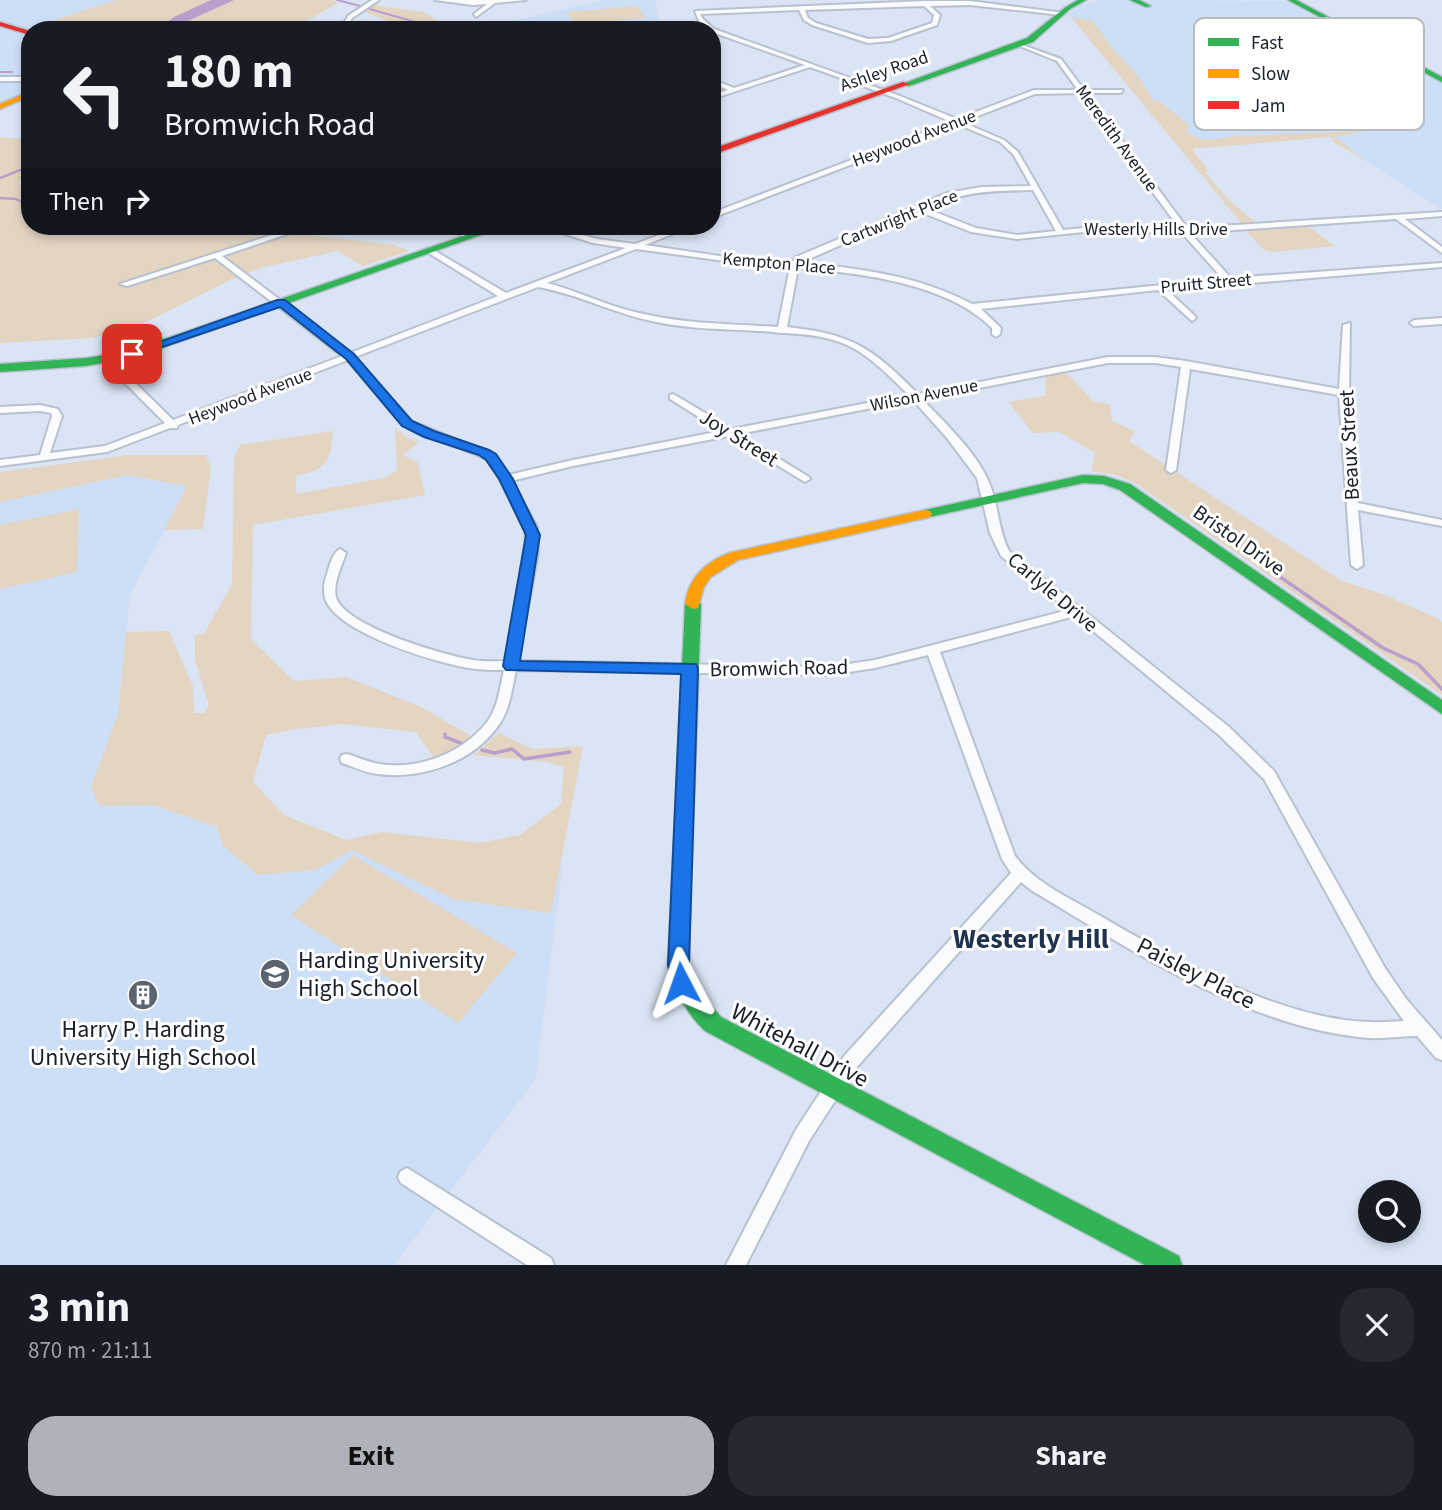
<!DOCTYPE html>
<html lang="en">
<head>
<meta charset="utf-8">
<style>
  :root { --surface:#171b24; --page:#242831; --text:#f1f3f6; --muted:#9ea1a6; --accent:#aeb3ba }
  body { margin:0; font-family:"Source Sans 3",sans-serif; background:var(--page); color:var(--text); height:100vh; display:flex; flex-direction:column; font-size:26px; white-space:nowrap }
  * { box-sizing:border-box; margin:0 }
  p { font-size:23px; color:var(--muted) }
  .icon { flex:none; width:38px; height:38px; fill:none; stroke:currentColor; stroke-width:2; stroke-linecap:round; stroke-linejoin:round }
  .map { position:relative; height:1265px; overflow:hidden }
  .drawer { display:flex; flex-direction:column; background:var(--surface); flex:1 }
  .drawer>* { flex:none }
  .hud { position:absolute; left:21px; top:21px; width:700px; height:214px; border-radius:28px; box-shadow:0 4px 10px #0003; background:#171b24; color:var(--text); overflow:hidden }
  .controls { position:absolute; left:1358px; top:1180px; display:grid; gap:14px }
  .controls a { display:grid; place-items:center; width:63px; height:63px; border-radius:50%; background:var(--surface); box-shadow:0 4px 10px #0003; font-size:35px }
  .pin { position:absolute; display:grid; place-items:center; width:60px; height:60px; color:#fff; margin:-30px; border-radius:14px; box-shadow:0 4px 10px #0006 }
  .me { position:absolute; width:77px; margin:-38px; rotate:356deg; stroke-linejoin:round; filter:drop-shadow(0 0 5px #0008) }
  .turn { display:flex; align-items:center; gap:24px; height:147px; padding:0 28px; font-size:32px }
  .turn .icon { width:91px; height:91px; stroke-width:2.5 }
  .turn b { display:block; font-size:49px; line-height:60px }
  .then { display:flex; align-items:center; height:66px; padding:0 28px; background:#0003; gap:14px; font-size:26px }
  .round { display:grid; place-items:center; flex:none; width:74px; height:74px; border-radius:28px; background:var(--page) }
  .overview { display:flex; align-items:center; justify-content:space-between; height:119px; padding:0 28px }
  h1 { font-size:42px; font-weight:700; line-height:52px }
  .primary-button { display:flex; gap:14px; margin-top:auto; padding:14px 28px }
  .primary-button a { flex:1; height:80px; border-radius:28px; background:var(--accent); color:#111; font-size:28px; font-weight:700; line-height:80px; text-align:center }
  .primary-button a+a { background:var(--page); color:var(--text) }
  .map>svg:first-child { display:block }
</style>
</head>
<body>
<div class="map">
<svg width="1442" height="1265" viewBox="0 0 1442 1265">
  <rect width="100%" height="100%" fill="#dae4f4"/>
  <path fill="#cddef7" d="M0,0H119L24,30L0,23Z
    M605,0H656L657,12L661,28L664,30H476L500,28L512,21Z
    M1101,0L1285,1L1442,83V209L1323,134L1175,142L1082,29L1071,17L1063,16L1082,5Z
    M0,25L30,34V93L0,106Z
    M128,475L188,486L130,595L113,773L235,825L562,869L536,1079L394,1265H0V502Z"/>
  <path fill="#e3d5c2" d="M116,0H332L338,3L291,30H24Z
    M366,4L424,12L434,19L478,30H413L354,8Z
    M637,6L646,18L574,24L567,12Z
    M1071,17L1093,21L1113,49L1139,77L1153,100L1161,102L1190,126L1186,130C1198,144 1217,140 1233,136L1365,131L1335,137L1366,161L1333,142L1334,138L1329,137L1192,149L1208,170L1205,172L1227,198L1255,222L1242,224Z
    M0,137L30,140V173L19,181L22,188L30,189V226H245L247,231C262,234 277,238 292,233L395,245L409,251L363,266L338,251L264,267L230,280L146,322L116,332L93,338L0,343Z
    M1308,226L1335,246L1272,252L1264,250L1246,231Z
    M1066,372L1093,401L1110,404L1112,421L1135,431L1129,441L1342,581L1382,594L1439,619L1442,622V695L1135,483L1116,475L1091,471L1095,453L1060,432L1033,433L1009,402L1045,396L1046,376Z
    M395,427L406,437L419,442L403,455L418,463L425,495L253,525L251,639L294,681L346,677L419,706L471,736L459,748L433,757L416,732L343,724L297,729L266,735L253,782L284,815L346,840L382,832L479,843L520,835L561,804L564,767L547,762L474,755L499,733L533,749L583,746L551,913L453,899L352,850L315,870L258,875L223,846L217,827L153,805L99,806L91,787L118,714L126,632L169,631L193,686L194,713H204L209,705L195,660V635L204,634L232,584L234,458L240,445L333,431C330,462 328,469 296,476V494L384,478L397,470Z
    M130,455H206L211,468L203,529L164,530L187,486L128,475L0,502V472Z
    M79,509L77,572L0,589V525Z
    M353,855L517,953L458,1023L291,915Z"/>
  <path fill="#b99fcc" d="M211,0H234L190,20L177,30H156L174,17Z"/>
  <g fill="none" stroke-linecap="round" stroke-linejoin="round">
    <path stroke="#b99fcc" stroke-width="2" d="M337,0L364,7
      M366,8L444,30
      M0,72H12"/>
    <path stroke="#b99fcc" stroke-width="2.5" d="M0,178L30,166
      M0,198L16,199L30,206"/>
    <path stroke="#b99fcc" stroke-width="3.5" d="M1276,574L1383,648L1418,664L1442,689
      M445,734V737L461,743
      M482,750L495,753L512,749L524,759L570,752"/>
    <g stroke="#b8c1cf" stroke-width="4">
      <path id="street" d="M372,0H379L352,18L346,29L336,30L342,27L348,16Z
        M435,0H526L495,3L476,17L474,14L487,4L473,5Z
        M924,1H970L1064,13L1061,15L970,5L930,6L940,15L937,25L891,41L868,43L812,25L804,20L799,10L700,14L703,19L714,29L900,96L957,119L1034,90H1078L1057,61L1017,45V43L1061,59L1084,90H1123L1121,93H1087L1187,228L1442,212V216L1405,219L1442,247V253L1396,219L1190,233L1231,278L1442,263V267L1167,290L1195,316L1196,318L1192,321L1158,290L981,309L1001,328L1000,334L996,337L992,334V328C947,283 860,273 798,268L787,327C853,334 872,348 918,394L1108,357H1155L1186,361L1339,389L1343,325L1350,323L1349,393L1358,503L1442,520V526L1358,510L1363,565L1357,569L1351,565L1339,395L1190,369L1176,470L1171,473L1166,470L1181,367L1155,363H1108L922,399C944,422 974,450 987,478C999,502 997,528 1009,551L1229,727L1274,771L1385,968L1407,1000L1442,1040V1060L1436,1058L1417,1036C1402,1036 1385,1039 1369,1038C1250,1029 1131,950 1031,890L1021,882L857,1067L809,1141L746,1265H726L797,1128L845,1055L1011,873L1002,859L928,655L875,668L829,675L516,670C512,689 510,710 498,726C473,762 421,780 378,774C366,773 354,767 342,763L340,759L342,755L347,754C357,757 368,762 379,764C418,770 462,754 487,722C498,708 500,687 504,670C495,670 486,670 477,669C443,666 335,633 325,598C323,591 324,584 326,577C329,568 332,553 340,549L346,553C342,566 331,586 337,600C351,628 443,655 473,660C484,662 495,661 506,661L526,553L525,527L513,500L487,459L403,425L348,360L178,425L177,428H170L107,452L0,466V460L40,455L52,416L51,413L40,411L0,413V407L40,405L58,409L62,416L50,453L105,446L165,423L104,362V358H110L173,420L342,356L215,258L127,286L120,284L300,226H311L222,256L350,353L498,296L427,252V248H430L506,293L626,248L593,243L540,226H552L597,239L635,244L683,226H693L645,245L740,259L792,263L796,257L947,193L982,187L1031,186L1013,154L1000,142L957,124L712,218V213L951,122L896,98L810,67L712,99V95L728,90L712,83V79L734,88L805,65L712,32V30H708L699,21L695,11ZM924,6L934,15L932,23L888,38L868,39L816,23L808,18L805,10ZM1080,93L1179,228L1093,227L1063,230L1018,152L1004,140L962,122L1035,94ZM1033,190L1056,231L1017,235L976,228L925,208C966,191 989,191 1033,190ZM918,211L971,232L1017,239L1093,231L1182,233L1223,279L972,304C920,276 859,268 800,263ZM636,249L740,263L790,267L778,327C732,324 685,324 639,313C607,306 578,291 547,283ZM538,287C578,294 615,314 656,322C690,329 724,329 758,331C767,331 776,333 784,333C804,334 828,336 847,345C871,356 890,377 909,395L732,429L673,394L670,395V399L721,431L573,460L508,475L495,455L411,421L355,357ZM913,400L947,438L977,478L990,533L1001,556L1068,610L875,660L829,667L518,661L538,553L537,527L511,481L573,466L729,436L805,482L810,479L809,477L739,434ZM1075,616L1219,735L1264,779L1373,978L1404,1021C1394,1021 1383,1023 1372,1022C1282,1021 1174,959 1097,914C1069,898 1035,883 1015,856L940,652Z
        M0,77H30V81H0Z
        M447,226H456L474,237L467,239Z
        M1442,318V324L1414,326L1410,323L1414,320Z
        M407,1168L551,1258L554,1265H527L401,1183L398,1177L401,1171Z"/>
    </g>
    <g stroke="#b8c1cf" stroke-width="3">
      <path id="fast" d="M1078,0H1086L1070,9L1033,42L909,86L902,84L1027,38L1066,7Z
        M1130,0H1139L1151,6L1146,7Z
        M1288,0H1296L1442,77V82Z
        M492,226H506L136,357L86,366L0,372V364L86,358L130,351Z
        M1083,475L1104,476L1130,484L1442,700V714L1120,490L1103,484L1083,483L925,518L918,514L925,510Z
        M693,599L701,604L688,965L698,991L721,1017L1179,1256L1182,1265H1145L705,1031C686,1013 675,991 668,965L685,604Z"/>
    </g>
    <g stroke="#b8c1cf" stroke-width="3">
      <path id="slow" d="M30,91V96L0,109V104Z
        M925,510L930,511L932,514L930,517L738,560L711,577L704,587L698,608L693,609L685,604C689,577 705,563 729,553Z"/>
    </g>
    <g stroke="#b8c1cf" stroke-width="3">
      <path id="jam" d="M0,22L30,31V35L0,26Z
        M903,82L910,84L712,155V149Z"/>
    </g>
    <use href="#street" fill="#f9fbfd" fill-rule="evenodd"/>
    <use href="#fast" fill="#30b455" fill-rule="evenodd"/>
    <use href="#slow" fill="#ff9f0a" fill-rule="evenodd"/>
    <use href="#jam" fill="#e5322d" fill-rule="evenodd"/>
  </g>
  <path fill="#1a73e8" stroke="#114b97" stroke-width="2" d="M277,300H285L354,354L412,421L434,431L489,450L496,454L513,479L540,535L520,661L696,664L698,668L689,965L692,983L689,990L681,993L674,990L668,965L681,674L506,670L503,666L526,535L499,479L486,460L479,455L424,437L402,426L346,359L280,307L136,356L126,354Z"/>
  <defs>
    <g id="school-disc" transform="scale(1.575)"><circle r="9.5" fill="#5b6471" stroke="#fff"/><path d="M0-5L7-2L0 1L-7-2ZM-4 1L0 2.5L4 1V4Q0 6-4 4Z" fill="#fff"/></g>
    <g id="building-disc" transform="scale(1.575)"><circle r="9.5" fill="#5b6471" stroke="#fff"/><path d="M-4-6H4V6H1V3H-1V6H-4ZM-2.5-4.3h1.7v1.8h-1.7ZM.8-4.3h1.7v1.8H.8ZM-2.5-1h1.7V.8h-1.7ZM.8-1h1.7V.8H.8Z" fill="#fff"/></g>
  </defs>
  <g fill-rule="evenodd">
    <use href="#school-disc" x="275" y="974"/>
    <use href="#building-disc" x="143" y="995"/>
  </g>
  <g text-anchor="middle" stroke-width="6" stroke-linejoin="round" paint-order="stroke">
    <g font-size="18" fill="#161f2b" stroke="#fff">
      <text transform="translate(884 71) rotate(-19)" y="6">Ashley Road</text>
      <text transform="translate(914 138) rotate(-21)" y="6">Heywood Avenue</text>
      <text transform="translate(1117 138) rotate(54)" y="6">Meredith Avenue</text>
      <text transform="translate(899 218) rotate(-22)" y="6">Cartwright Place</text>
      <text x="1156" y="235">Westerly Hills Drive</text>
      <text transform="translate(779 263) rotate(5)" y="6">Kempton Place</text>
      <text transform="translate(1206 283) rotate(-5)" y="6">Pruitt Street</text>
      <text transform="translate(924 395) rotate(-11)" y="6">Wilson Avenue</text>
      <text transform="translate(250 396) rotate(-21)" y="6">Heywood Avenue</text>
    </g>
    <g font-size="21" fill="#161f2b" stroke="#fff">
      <text transform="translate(739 438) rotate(32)" y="7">Joy Street</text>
      <text transform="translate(1349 445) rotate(-93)" y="7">Beaux Street</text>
      <text transform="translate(1239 540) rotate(35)" y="7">Bristol Drive</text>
      <text transform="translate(1053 592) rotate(40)" y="7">Carlyle Drive</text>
      <text transform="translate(779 668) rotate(-1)" y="7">Bromwich Road</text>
    </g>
    <g font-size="24" fill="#161f2b" stroke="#fff" text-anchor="start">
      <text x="298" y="968">Harding University<tspan x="298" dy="28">High School</tspan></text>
      <text x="143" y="1037" text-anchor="middle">Harry P. Harding<tspan x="143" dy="28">University High School</tspan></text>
    </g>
    <g font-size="24" fill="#161f2b" stroke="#fff">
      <text transform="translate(1196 973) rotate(27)" y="8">Paisley Place</text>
      <text transform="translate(800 1045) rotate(28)" y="8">Whitehall Drive</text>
    </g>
    <g font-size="28" font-weight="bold" fill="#20334e" stroke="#fff">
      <text x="1031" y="948">Westerly Hill</text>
    </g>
  </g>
  <rect x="1194" y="18" width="230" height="112" rx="10" fill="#fff" stroke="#b9bcbf" stroke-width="2"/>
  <rect x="1208" y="38" width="31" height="8" fill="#30b455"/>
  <rect x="1208" y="69" width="31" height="9" fill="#ff9f0a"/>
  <rect x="1208" y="101" width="31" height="8" fill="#e5322d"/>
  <g font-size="19" fill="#161f2b">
    <text x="1251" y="49">Fast</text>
    <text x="1251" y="80">Slow</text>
    <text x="1251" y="112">Jam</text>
  </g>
</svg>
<div class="controls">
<a><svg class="icon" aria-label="search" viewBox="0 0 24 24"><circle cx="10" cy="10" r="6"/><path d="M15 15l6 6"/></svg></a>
</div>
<div class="pin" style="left:132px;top:354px;background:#d93025"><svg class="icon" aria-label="arrive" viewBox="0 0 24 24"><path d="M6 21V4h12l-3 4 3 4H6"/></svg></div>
<svg class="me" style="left:681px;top:983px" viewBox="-20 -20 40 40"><path d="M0-17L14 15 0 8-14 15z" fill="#1a73e8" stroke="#fff" stroke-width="4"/></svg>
<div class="hud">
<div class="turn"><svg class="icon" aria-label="left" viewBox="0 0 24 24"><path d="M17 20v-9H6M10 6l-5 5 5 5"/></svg><div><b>180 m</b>Bromwich Road</div></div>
<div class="then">Then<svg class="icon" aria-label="right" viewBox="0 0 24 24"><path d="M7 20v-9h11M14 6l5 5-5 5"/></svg></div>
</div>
</div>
<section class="drawer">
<div class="overview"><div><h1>3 min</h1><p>870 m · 21:11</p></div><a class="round"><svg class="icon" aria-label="close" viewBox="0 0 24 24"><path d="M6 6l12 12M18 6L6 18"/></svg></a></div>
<div class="primary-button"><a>Exit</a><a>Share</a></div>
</section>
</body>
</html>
